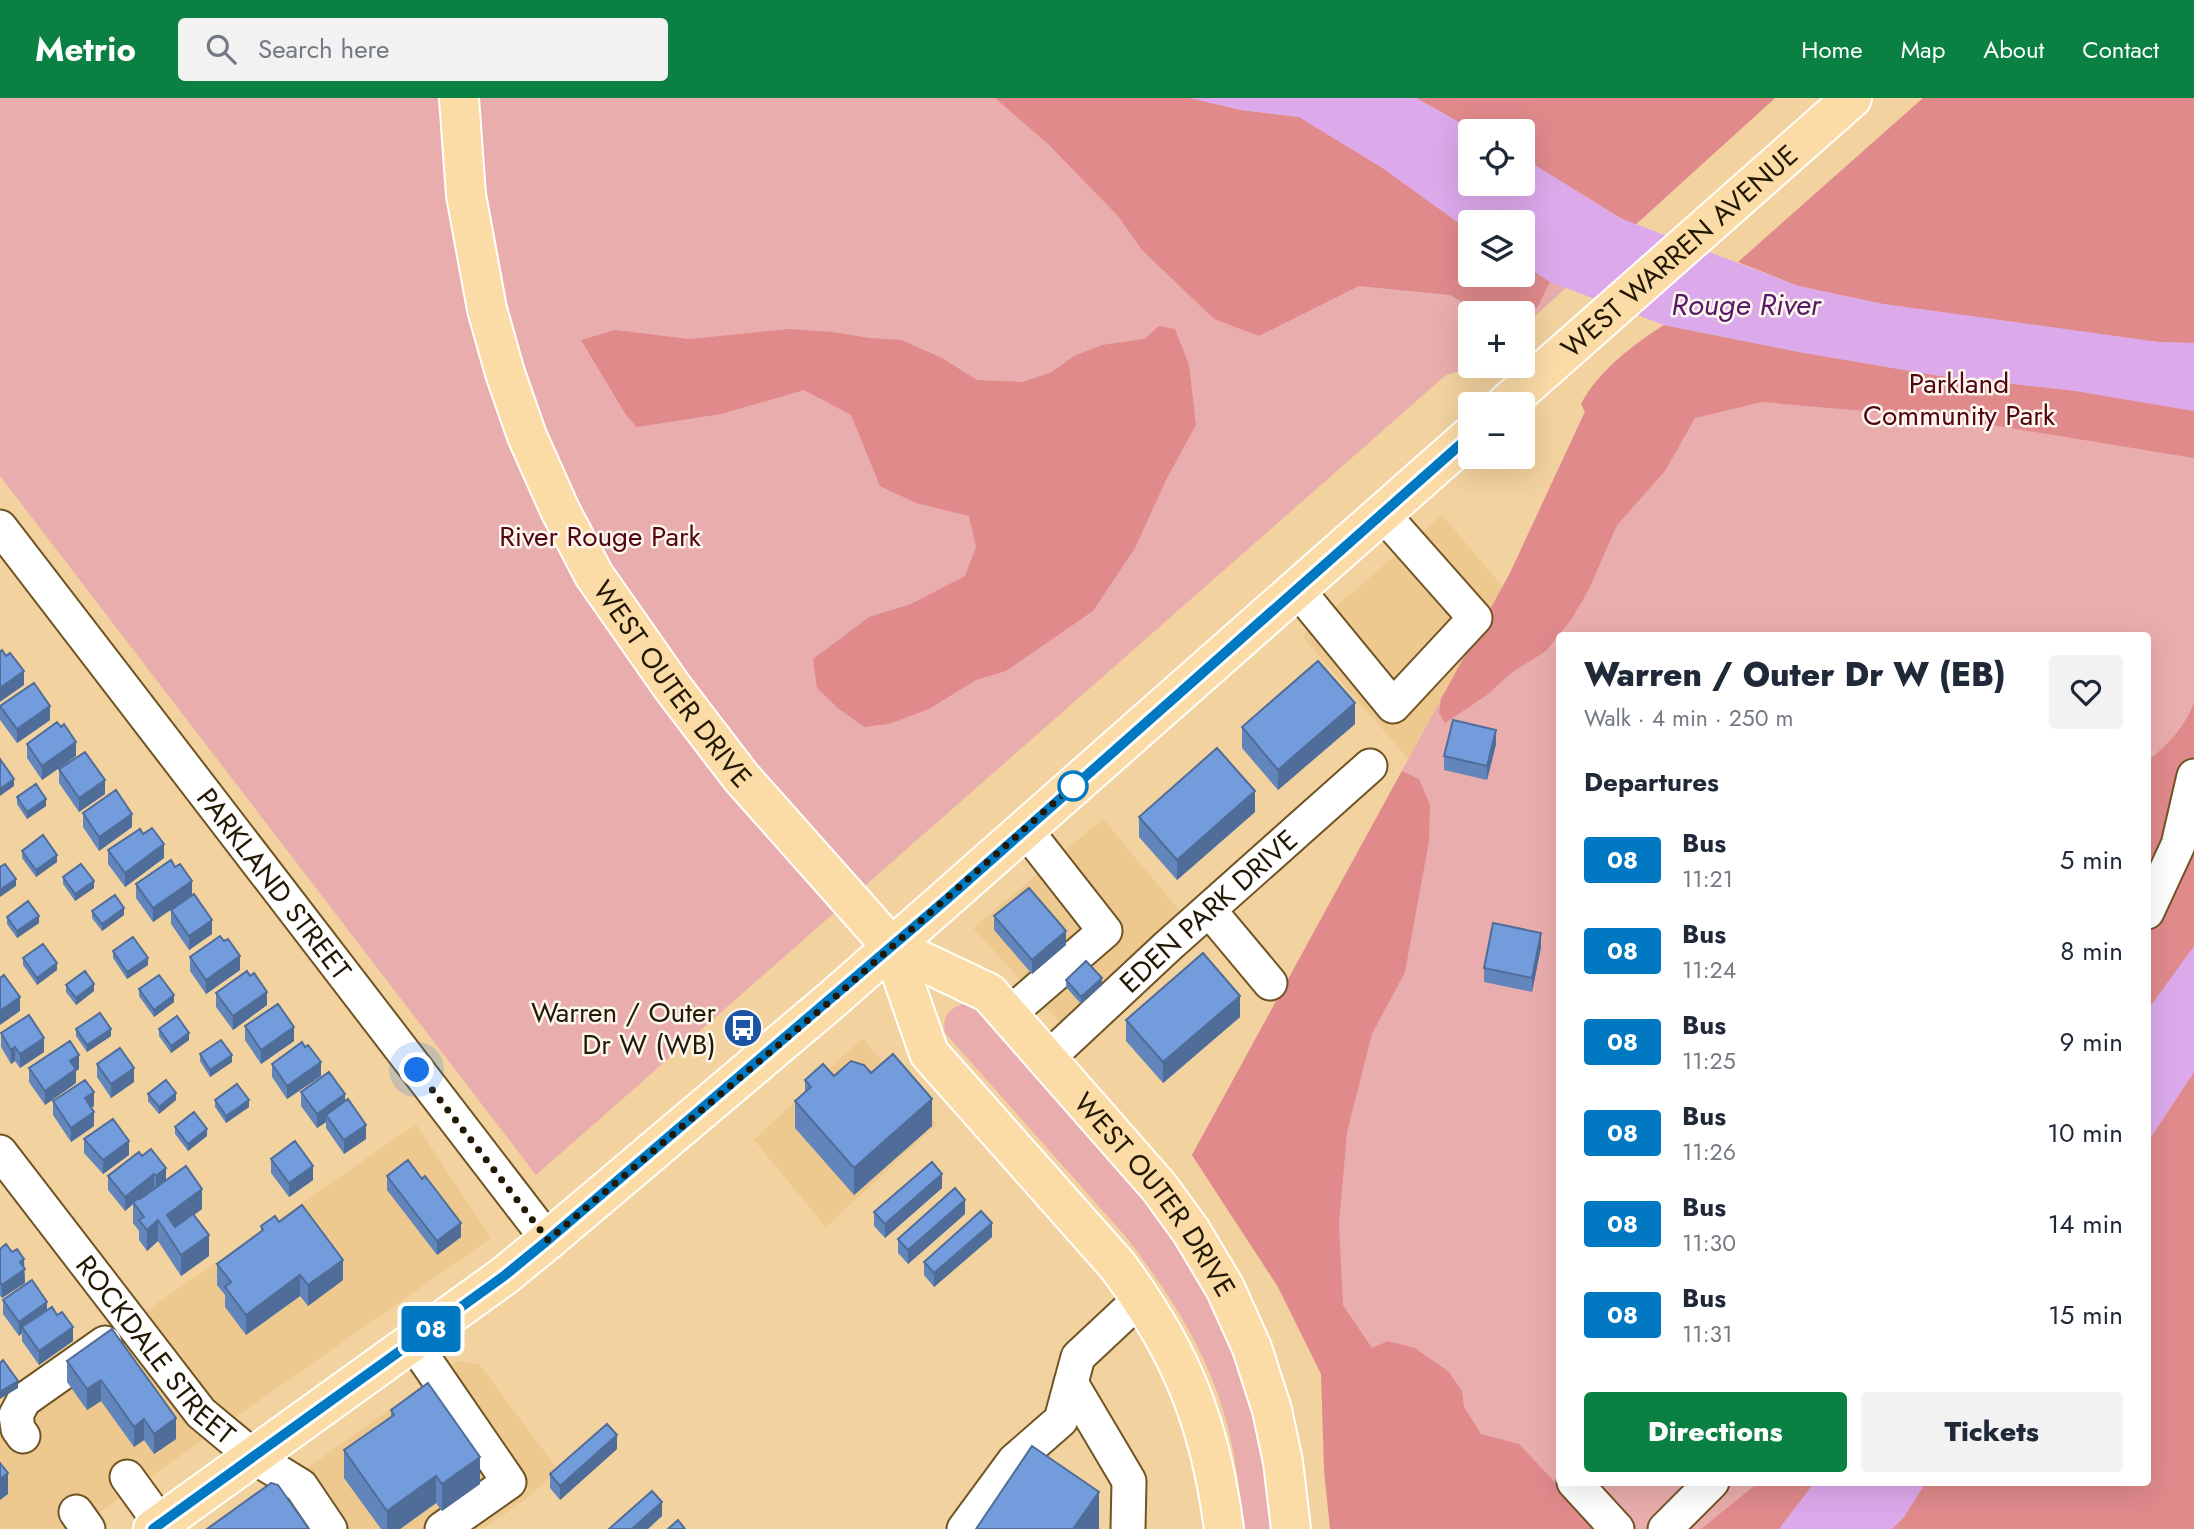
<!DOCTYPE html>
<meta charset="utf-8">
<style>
:root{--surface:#fff;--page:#f2f2f3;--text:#1f2937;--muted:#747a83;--accent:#0b8043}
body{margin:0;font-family:Jost,sans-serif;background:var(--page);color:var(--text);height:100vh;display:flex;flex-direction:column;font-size:26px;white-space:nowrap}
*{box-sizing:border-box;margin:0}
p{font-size:23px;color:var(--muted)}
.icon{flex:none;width:38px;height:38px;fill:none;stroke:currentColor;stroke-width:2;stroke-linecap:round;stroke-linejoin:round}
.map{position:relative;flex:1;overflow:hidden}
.drawer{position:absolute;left:1556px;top:534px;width:595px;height:854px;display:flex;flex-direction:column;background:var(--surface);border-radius:7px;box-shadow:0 7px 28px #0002}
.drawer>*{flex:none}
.badge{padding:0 14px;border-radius:5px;font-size:24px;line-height:46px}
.tools{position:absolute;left:1458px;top:21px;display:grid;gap:14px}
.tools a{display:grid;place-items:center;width:77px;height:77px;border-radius:7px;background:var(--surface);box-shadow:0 7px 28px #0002;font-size:35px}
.you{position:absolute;width:35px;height:35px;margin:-18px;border:5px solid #fff;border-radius:50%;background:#1a73e8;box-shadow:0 0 0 10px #1a73e833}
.map>.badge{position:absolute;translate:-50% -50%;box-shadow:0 0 0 4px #fff}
h2{padding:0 28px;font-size:26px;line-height:63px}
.round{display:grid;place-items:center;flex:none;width:74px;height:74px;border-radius:7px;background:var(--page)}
.head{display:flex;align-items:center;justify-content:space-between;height:119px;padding:0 28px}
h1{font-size:33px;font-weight:800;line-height:52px}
.cta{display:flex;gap:14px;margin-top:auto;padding:14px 28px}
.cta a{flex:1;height:80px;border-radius:7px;background:var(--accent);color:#fff;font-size:28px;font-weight:800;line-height:80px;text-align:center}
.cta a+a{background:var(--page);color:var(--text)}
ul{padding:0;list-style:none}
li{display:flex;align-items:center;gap:21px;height:91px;padding:0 28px}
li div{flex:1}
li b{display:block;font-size:26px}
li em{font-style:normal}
li .badge{min-width:77px;font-weight:700;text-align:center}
header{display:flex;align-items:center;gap:42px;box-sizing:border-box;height:98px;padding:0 35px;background:var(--accent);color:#fff}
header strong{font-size:33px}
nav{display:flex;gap:38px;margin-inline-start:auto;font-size:24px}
.search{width:490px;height:63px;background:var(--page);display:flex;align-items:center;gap:18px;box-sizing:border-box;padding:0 24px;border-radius:7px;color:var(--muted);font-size:26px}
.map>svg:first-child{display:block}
.built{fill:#edc98f}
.green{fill:#eaadad;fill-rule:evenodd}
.forest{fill:#e08a8c}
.water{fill:#dca9eb}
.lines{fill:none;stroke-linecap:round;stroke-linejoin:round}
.minor-casing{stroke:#705424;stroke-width:37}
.major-casing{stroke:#fff;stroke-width:42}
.minor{stroke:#fff;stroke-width:33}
.major{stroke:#fbdca7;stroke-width:38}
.wall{fill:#6286bc}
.shaded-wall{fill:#506d99}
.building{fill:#729cdb;stroke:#506d99;stroke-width:2}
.line-casing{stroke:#fff;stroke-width:16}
.line{stroke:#0079c2;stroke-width:10}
.walk{stroke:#231804;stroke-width:7;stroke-dasharray:0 12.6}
.stop-dot{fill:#fff;stroke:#0079c2;stroke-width:3.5}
.labels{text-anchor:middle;stroke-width:5;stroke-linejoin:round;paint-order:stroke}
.street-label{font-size:28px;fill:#231804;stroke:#fdf7ed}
.park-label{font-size:28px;fill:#530514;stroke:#fdf7ed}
.poi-label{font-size:28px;fill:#231804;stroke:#fdf7ed;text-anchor:end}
.water-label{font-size:30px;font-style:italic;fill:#571a67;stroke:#fdf7ed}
</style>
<header>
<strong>Metrio</strong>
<div class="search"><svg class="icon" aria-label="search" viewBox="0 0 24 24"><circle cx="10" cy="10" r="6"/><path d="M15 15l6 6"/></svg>Search here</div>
<nav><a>Home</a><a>Map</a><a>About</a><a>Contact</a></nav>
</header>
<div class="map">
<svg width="2194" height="1431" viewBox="0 0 2194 1431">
<rect width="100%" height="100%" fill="#f2d29f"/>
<path class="built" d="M1442,417L1503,489L1408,661L1302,538Z
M1103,721L1183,817L1061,926L973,830Z
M862,940L937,1026L826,1129L754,1042Z
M416,1026L491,1140L76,1431H0V1314Z
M458,1263L480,1267L558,1372L526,1401L483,1431H221Z"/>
<path class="green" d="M0,0H1775L1523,229L1522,215H1470V268H1479L1446,277L536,1077L0,378ZM1470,33H1522V86H1470ZM1470,124H1522V177H1470Z
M2194,0V1431H1357L1343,1351L1316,1259L1278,1189L1192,1057L1510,475L1585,313ZM1559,537H2147V1384H1559Z
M963,906L979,912C1036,977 1097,1040 1151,1107C1161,1120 1169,1134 1177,1147C1234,1233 1264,1329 1271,1431H1244C1240,1396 1236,1360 1227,1326C1210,1258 1169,1194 1126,1139L945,935C942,919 948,911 963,906Z"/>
<path class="forest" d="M995,0H1190L1241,12L1299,19L1381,69L1470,133V177H1522L1523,166L1550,184L1537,210L1523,220L1522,215H1482L1450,197L1359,188L1259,238L1214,221L1142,152L1118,118L1049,47Z
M1416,0H1775L1634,128L1523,60L1522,33H1475Z
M1923,0H2194V245L2158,244L1883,206L1798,188L1738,164Z
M1664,227L1799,254L1934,277L2076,293L2194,313V360L1955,321L1762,304L1695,320L1665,373L1617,427L1588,493L1571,522L1546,553L1511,575L1487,597L1445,625L1439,615L1441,601L1510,475L1585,314L1581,306C1598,273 1634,246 1664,227Z
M1159,228L1175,231L1189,267L1196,327L1167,380L1135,450L1093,513L1006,573L976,582L929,611L889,626L864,629L839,611L817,590L813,561L869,519L911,506L965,478L976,449L969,418L916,405L880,388L851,317L804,292L721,316L637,329L626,317L581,242L615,232L689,241L788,231L833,234L870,240L901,242L942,260L977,282L1023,284L1052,274L1074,258L1102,247L1144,241Z
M2194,605V849L2147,913V828L2155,771L2147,748V663C2167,649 2185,628 2194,605Z
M1402,673L1419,681L1430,707L1429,743L1405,874L1372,936L1347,1034L1339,1127L1343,1207L1372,1250L1388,1243L1415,1250L1449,1274L1462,1293L1464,1309L1481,1336L1519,1346L1592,1424L1594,1431H1330L1324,1372L1321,1276L1278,1189L1192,1057Z
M2194,974V1431H1892L1904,1419L1926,1384H2147V1045Z
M1759,1384H1815L1779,1431H1701Z"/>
<path class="water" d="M1190,0H1416L1475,33H1470V86H1522L1523,60L1620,120L1798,188L1883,206L2158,244L2194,245V313L2076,293L1934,277L1799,254L1664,227L1550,184L1523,166L1522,124H1470V133L1381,69L1299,19L1241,12Z
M2194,848V974L2147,1045V913Z
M1815,1384H1926L1904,1419L1892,1431H1779Z"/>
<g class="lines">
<g class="minor-casing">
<g id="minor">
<path id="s1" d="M0,429L548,1142"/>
<path d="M1297,491L1393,608L1475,520L1382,415"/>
<path d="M1209,812L1270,885"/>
<path d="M2147,814L2178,747L2194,678"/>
<path d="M1009,916L1105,833L1025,731"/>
<path id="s2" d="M1047,961L1168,848L1370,668"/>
<path id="s3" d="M0,1054L201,1315L254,1359L301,1388L330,1431"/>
<path d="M413,1244L509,1384L442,1431"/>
<path d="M1071,1285L1129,1383L1128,1431"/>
<path d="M23,1338L18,1331L16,1317L24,1302L105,1245"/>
<path d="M127,1379L161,1426"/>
<path d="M1574,1384L1617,1431"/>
<path d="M76,1414L88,1431"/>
<path d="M964,1431L1014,1363L1061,1322L1078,1259L1141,1200"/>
<path d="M1665,1431L1712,1384"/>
</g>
</g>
<g class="major-casing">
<g id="major">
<path id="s4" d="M459,0L466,97L487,211L505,275L527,338L560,412L594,477L673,590L741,679L892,849L929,955L1117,1167C1181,1253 1210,1324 1224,1431"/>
<path id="s5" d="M1506,306L1852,0"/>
<path id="s6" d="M892,849L989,895L1159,1089L1191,1133L1225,1190L1252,1250L1272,1312L1283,1364L1291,1431"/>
<path d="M153,1431L504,1178L548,1142L834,900L1470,338"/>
</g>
</g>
<use href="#minor" class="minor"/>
<use href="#major" class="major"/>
</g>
<path class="wall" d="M0,608L50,622L17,645L0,622Z
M1355,626L1278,692L1242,650V629Z
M61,629L76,658L42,682L27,660V646Z
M1496,646L1487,682L1444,672V658Z
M59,671L105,696L79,714L59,685Z
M17,699L46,708L27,721L17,706Z
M1255,714L1177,782L1139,739V719Z
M83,715L132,729L99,753L83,729Z
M143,736L164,760L125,789L108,766V752Z
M22,753L57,764L36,779L22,760Z
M63,779L94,790L75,803L63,786Z
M136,786L192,797L153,824L136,800Z
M171,812L212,836L189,852L171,826Z
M92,813L124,817L102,833L92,820Z
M994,818L1066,847L1032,876L994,832Z
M7,819L39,825L17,840L7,826Z
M1541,849L1532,894L1484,884V870Z
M113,853L148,867L127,881L113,860Z
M190,859L240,872L206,896L190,873Z
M23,860L57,872L37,887L23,867Z
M1066,882L1102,887L1081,906L1066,889Z
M66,887L94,893L76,907L66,894Z
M139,891L174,904L154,919L139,898Z
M216,895L267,907L233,932L216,909Z
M1240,919L1163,985L1126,943V922Z
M245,928L294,943L261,966L245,942Z
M76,931L111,938L87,954L76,938Z
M159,931L189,942L171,955L159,938Z
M1,935L44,954L20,970L15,963L11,966L1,949Z
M305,949L321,978L287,1001L272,979V966Z
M200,956L232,964L210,979L200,963Z
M97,966L134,984L111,1000L97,979Z
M29,970L79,971L76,973V985L45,1007L29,984Z
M871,975L932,1028L854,1097L795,1030V1003L805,994V982Z
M301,994L345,1003L366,1041L344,1056L326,1030V1024L317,1030L301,1008Z
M148,996L176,1002L159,1016L148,1003Z
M215,1002L249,1009L226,1025L215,1009Z
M53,1003L94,1008L91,1010L94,1028L71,1044L53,1017Z
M175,1029L207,1038L188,1053L175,1036Z
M84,1041L129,1057L103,1076L84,1055Z
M139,1054L166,1082L202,1111L194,1117L209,1158L181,1178L158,1143L147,1153L139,1142V1133L133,1125V1106L125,1113L108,1092V1078Z
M271,1061L313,1082L289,1099L271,1075Z
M387,1078L461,1139L437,1157L387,1092Z
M942,1090L885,1140L874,1128V1114Z
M965,1116L908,1166L898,1155V1141Z
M279,1124L343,1182L308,1208L300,1198L246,1237L225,1209V1197L217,1187V1166L261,1133V1128Z
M992,1139L934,1189L924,1177V1164Z
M0,1151L12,1154L24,1169L25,1185L2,1200L0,1198Z
M3,1202L47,1212L73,1243L39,1267L22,1243V1235L19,1238L3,1216Z
M112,1231L176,1341L154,1356L144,1342L134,1349L101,1303L87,1312L67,1284V1263Z
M391,1312L480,1386L442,1413L436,1405L400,1431H381L344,1380V1352L391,1319Z
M617,1351L560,1402L550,1390V1376Z"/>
<path class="shaded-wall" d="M24,573V587L0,604V590Z
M1355,605V626L1278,692V672Z
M50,608V622L17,645V631Z
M1496,632V646L1487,682V668Z
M76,644V658L42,682V668Z
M14,681V688L0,698V691Z
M105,682V696L79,714V700Z
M1255,693V714L1177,782V762Z
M46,701V708L27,721V714Z
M132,716V729L99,753V739Z
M164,746V760L125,789V775Z
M57,757V764L36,779V772Z
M16,781V788L0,799V792Z
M94,783V790L75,803V796Z
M192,783V797L153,824V810Z
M124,810V817L102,833V826Z
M39,818V825L17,840V833Z
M212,822V836L189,852V838Z
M1066,833V847L1032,876V862Z
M1541,835V849L1532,894V880Z
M240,858V872L206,896V882Z
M148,860V867L127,881V874Z
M57,865V872L37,887V880Z
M1102,880V887L1081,906V899Z
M94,886V893L76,907V900Z
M267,894V907L233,932V918Z
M174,897V904L154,919V912Z
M1240,898V919L1163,985V964Z
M20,899V913L0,927V913Z
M294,929V943L261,966V952Z
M111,931V938L87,954V947Z
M189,935V942L171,955V948Z
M44,940V954L20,970V956Z
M15,949V963L11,966V952Z
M79,957V971L76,973V985L45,1007V993L70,963Z
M232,957V964L210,979V972Z
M321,964V978L287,1001V988Z
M134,970V984L111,1000V986Z
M94,994V1008L85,1014V1000Z
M176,995V1002L159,1016V1009Z
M345,996V1010L326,1017V1024L317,1030V1016Z
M932,1001V1028L854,1097V1070Z
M249,1002V1009L226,1025V1018Z
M94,1014V1028L71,1044V1030Z
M366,1027V1041L344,1056V1042Z
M207,1031V1038L188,1053V1046Z
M129,1043V1057L103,1076V1062Z
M313,1068V1082L289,1099V1085Z
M166,1070V1084L156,1092V1078Z
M154,1076V1089L134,1105L133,1104V1106L125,1113V1099Z
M942,1076V1090L885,1140V1126Z
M202,1091V1111L167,1137V1117Z
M965,1102V1116L908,1166V1152Z
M158,1122V1143L147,1153V1132Z
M461,1125V1139L437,1157V1143Z
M992,1125V1139L934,1189V1175Z
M209,1137V1158L181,1178V1157Z
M24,1161L25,1185L2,1200V1187L20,1164Z
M343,1162V1182L308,1208V1187Z
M300,1177V1198L246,1237V1217Z
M47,1204V1217L22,1229V1235L19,1238V1224Z
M73,1229V1243L39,1267V1253Z
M101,1282V1303L87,1312V1291Z
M18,1283V1290L0,1301V1294Z
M176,1320V1341L154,1356V1336Z
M144,1321V1342L134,1349V1329Z
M617,1337V1351L560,1402V1388Z
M480,1359V1386L442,1413V1386Z
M8,1375V1396L0,1402V1381Z
M436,1378V1405L400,1431H387V1413Z
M1099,1394V1431H1073Z
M662,1404V1418L648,1431H632Z"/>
<path class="building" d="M2,552L6,558L10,555L24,573L0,590V554Z
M1318,563L1355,605L1278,672L1242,629Z
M34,585L50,608L17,631L0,608Z
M1453,622L1496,632L1487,668L1444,658Z
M57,624L61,629L64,626L76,644L42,668L27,646Z
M1217,650L1255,693L1177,762L1139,719Z
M85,654L105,682L79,700L59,671Z
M0,661L14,681L0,691Z
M36,686L46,701L27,714L17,699Z
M116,692L132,716L99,739L83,715Z
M152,730L164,746L125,775L108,752L140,731L143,736Z
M43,737L57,757L36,772L22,753Z
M171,762L175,769L180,766L192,783L153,810L136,786Z
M5,766L16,781L0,792V769Z
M81,766L94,783L75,796L63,779Z
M1029,790L1066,833L1032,862L994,818Z
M194,796L212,822L189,838L171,812Z
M115,797L124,810L102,826L92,813Z
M28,803L39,818L17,833L7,819Z
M1493,825L1541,835L1532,880L1484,870Z
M220,838L224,843L228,841L240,858L206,882L190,859Z
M133,839L148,860L127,874L113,853Z
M43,846L57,865L37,880L23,860Z
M1203,855L1240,898L1163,964L1126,922Z
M1086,863L1102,880L1081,899L1066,882Z
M85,873L94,886L76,900L66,887Z
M247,873L250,878L254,875L267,894L233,918L216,895Z
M4,877L20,899L0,913V880Z
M159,877L174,897L154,912L139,891Z
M278,906L294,929L261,952L245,928Z
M100,915L111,931L87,947L76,931Z
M29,917L44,940L20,956L15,949L11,952L1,935Z
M177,918L189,935L171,948L159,931Z
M221,942L232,957L210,972L200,956Z
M70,943L79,957L70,963L76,971L45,993L29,970Z
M302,944L305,949L308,947L321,964L287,988L272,966Z
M120,950L134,970L111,986L97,966Z
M893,956L932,1001L854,1070L795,1003L811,989L805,982L823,966L834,978L851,963L864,967L871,975Z
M329,974L345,996L317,1016L301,994Z
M85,982L94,994L85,1000L94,1014L71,1030L53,1003Z
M166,982L176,995L159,1009L148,996Z
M237,986L249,1002L226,1018L215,1002Z
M348,1001L366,1027L344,1042L326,1017Z
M194,1014L207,1031L188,1046L175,1029Z
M113,1021L129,1043L103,1062L84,1041Z
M295,1043L313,1068L289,1085L271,1061Z
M151,1051L166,1070L156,1078L154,1076L125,1099L108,1078L139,1054L142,1058Z
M408,1062L422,1081L425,1078L461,1125L437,1143L387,1078Z
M932,1064L942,1076L885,1126L874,1114Z
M186,1068L202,1091L167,1117L175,1129L193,1116L209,1137L181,1157L158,1122L147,1132L139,1122L144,1119L133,1104L139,1100L140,1101Z
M955,1090L965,1102L908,1152L898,1141Z
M302,1107L343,1162L308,1187L300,1177L246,1217L225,1189L231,1184L217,1166L263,1132L261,1128L275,1118L279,1124Z
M981,1113L992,1125L934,1175L924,1164Z
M6,1146L12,1154L17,1151L24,1161L20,1164L25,1171L2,1187L0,1184V1151Z
M32,1182L47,1204L19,1224L3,1202Z
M52,1209L57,1217L62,1214L73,1229L39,1253L22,1229Z
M112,1231L176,1320L154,1336L144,1321L134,1329L101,1282L87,1291L67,1263Z
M3,1262L18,1283L0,1294V1265Z
M428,1285L480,1359L442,1386L436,1378L387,1413L344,1352L394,1317L391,1312Z
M607,1326L617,1337L560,1388L550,1376Z
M1032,1348L1099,1394L1073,1431H976Z
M0,1365L8,1375L0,1381Z
M271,1385L278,1387L309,1431H207Z
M652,1393L662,1404L632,1431H609Z
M678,1422L685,1431H668Z"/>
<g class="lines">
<g class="line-casing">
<path id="line" d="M153,1431L504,1178L548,1142L947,801L1470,338"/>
</g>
<use href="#line" class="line"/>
<path class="walk" d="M417,972L548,1142L834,900L1073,688"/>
</g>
<defs>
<g id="bus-disc" transform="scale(2.0125)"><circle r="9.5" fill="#1b53a5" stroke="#fdf7ed"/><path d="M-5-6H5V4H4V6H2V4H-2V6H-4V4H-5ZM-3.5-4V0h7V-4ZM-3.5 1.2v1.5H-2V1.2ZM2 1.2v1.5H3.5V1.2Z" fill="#fff"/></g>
</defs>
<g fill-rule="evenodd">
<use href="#bus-disc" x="743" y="930"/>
</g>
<circle class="stop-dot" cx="1073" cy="688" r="14"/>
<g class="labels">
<g class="street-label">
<text dy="10" stroke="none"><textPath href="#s5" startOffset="231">WEST WARREN AVENUE</textPath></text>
<text dy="10" stroke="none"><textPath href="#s4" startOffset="635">WEST OUTER DRIVE</textPath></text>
<text dy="10" stroke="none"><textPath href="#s1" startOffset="450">PARKLAND STREET</textPath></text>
<text dy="10" stroke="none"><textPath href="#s2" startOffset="219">EDEN PARK DRIVE</textPath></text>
<text dy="10" stroke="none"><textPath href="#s6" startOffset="369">WEST OUTER DRIVE</textPath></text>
<text dy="10" stroke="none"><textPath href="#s3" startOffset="252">ROCKDALE STREET</textPath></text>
</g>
<g class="park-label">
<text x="1959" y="295">Parkland<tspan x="1959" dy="32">Community Park</tspan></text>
<text x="600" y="448">River Rouge Park</text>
</g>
<g class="poi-label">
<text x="716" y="924">Warren / Outer<tspan x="716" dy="32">Dr W (WB)</tspan></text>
</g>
<g class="water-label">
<text x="1746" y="217">Rouge River</text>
</g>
</g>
</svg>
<div class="tools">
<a><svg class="icon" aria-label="locate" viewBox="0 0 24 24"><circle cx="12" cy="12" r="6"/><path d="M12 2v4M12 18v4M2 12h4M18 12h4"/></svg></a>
<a><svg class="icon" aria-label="layers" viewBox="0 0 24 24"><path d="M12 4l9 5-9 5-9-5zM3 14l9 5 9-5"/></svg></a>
<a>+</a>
<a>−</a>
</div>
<div class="you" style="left:417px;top:972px"></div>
<b class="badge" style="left:431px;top:1231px;background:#0079c2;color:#fff">08</b>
<section class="drawer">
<div class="head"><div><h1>Warren / Outer Dr W (EB)</h1><p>Walk · 4 min · 250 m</p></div><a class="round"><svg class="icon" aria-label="heart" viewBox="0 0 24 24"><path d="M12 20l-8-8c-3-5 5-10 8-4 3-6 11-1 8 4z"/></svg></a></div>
<h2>Departures</h2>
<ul>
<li><span class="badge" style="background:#0079c2;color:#fff">08</span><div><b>Bus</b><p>11:21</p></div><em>5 min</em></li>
<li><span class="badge" style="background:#0079c2;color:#fff">08</span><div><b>Bus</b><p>11:24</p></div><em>8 min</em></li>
<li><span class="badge" style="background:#0079c2;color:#fff">08</span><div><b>Bus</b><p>11:25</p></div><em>9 min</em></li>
<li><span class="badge" style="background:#0079c2;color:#fff">08</span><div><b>Bus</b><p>11:26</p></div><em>10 min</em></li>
<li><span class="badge" style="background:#0079c2;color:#fff">08</span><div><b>Bus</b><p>11:30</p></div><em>14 min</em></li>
<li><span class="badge" style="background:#0079c2;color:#fff">08</span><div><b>Bus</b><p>11:31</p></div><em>15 min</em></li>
</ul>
<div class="cta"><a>Directions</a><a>Tickets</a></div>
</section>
</div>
